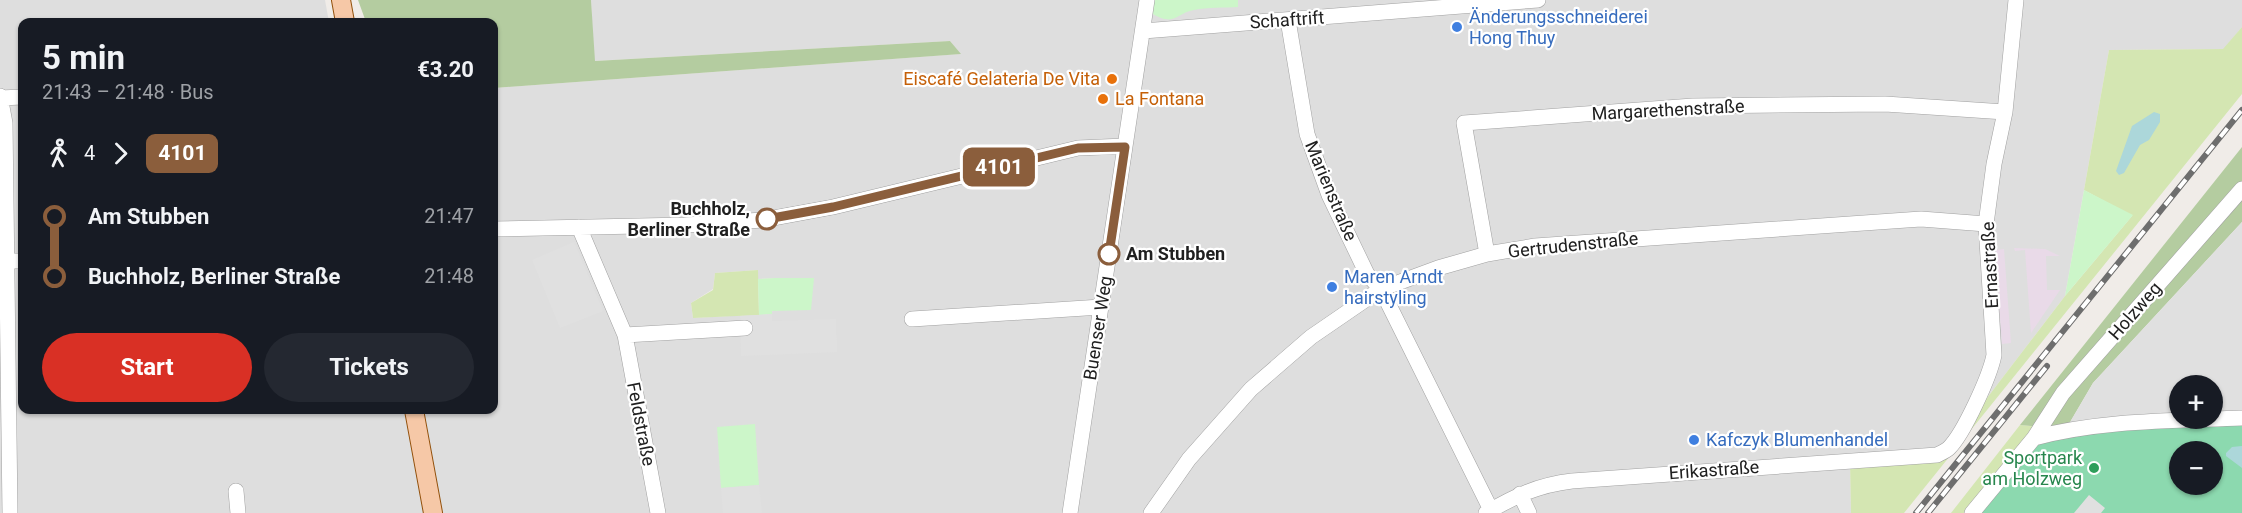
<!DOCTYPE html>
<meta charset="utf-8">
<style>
:root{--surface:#171b24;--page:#242831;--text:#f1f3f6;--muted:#9ea1a6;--accent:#d93025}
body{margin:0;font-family:Roboto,sans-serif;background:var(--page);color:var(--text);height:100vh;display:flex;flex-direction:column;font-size:22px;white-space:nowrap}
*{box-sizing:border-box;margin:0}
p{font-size:20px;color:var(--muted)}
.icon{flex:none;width:33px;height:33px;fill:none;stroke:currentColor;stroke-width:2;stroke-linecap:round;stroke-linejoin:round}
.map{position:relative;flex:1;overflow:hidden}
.side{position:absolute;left:18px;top:18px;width:480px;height:396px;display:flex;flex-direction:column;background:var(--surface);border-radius:12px;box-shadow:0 2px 4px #0004}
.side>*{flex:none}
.badge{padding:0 12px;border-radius:9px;font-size:21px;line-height:39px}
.tools{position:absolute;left:2169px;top:375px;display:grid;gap:12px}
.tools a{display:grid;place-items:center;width:54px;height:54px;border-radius:50%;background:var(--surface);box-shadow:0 2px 4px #0004;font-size:30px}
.map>.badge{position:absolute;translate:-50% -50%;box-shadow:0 0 0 3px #fff}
.legs{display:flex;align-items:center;gap:9px;height:66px;padding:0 24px;font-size:20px}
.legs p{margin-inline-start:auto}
.headline{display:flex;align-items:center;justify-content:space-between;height:102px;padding:0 24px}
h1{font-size:33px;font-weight:700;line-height:45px}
.cta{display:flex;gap:12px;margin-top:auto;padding:12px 24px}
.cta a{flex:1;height:69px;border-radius:36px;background:var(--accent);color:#fff;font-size:24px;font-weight:700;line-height:69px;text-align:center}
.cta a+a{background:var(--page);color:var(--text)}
ul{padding:0 24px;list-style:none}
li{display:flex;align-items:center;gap:21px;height:60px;font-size:22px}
li i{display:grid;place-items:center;width:9px;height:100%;margin:0 8px;background:currentColor}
li i::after{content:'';width:15px;height:15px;margin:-8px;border:4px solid;border-radius:50%;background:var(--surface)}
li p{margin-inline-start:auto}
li:first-child i{background:linear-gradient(#0000 50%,currentColor 0)}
li:last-child i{background:linear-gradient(currentColor 50%,#0000 0)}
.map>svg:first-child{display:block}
.residential{fill:#dedede;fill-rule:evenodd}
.industrial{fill:#e9dae8}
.grass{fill:#d4e6b2}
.forest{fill:#b4cca0}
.park{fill:#ccf6c9}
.pitch{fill:#8cd9af;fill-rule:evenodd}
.parking{fill:#e0e0e0;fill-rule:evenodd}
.water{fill:#acd7da}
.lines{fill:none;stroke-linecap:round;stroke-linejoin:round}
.minor-casing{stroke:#a1a1a1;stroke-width:16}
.major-casing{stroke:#92500b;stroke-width:20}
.minor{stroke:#fff;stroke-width:15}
.major{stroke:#f6c8a7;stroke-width:18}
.rail-casing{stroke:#6e6e6e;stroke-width:6}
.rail{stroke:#fff;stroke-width:4;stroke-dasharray:11;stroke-linecap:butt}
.line-1-casing{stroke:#fff;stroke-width:14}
.line-1{stroke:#8b5e3c;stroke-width:9}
.shop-dot{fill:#3f7fe0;stroke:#fff;stroke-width:2}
.food-dot{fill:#e8710a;stroke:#fff;stroke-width:2}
.stop-1-dot{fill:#fff;stroke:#8b5e3c;stroke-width:3}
.leisure-dot{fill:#2e9e5b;stroke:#fff;stroke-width:2}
.labels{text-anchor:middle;stroke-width:4.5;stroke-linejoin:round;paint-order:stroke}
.shop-label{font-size:18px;fill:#366cbe;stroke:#fff;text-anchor:start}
.street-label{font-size:18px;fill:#202020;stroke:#fff}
.food-label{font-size:18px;fill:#c56008;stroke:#fff;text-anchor:end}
.stop-label{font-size:18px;font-weight:bold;fill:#202020;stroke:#fff;text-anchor:end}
.leisure-label{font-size:18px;fill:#27864d;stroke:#fff;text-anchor:end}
</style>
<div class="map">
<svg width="2242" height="513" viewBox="0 0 2242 513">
<rect width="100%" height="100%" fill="#f0ece8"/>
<path class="residential" d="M0,0H325L329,22H22V410H494V88L960,54L950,41L594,61L591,0H2242V27L2224,49L2109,50L2065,296L1948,449L1850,461L1851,513H0ZM758,270V279L787,278L771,314L693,318L691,303L713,289L715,273Z"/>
<path class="industrial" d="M2014,248L2045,249L2060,256H2046L2047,290H2060L2031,333L2025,250L2015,251Z
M2004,249L2011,343L2002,344L1995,250Z"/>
<path class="grass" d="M2242,27V94L1904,513H1851L1850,461L1948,449L2065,296L2132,216L2084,190L2109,50L2223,49Z
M758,270L759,315L693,318L691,303L713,290L715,273Z
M2020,425L2066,429L1972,513H1951Z"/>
<path class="forest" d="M358,0H591L595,61L950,41L961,54L494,88V22H366Z
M2242,147V222L2093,383L2066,429L2020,425Z"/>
<path class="park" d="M1154,0H1238V7C1224,8 1208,7 1194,10C1176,13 1175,27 1153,14Z
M2084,190L2133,215L2065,296Z
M775,278H814L811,310L772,311V314L759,315L758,279Z
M755,424L759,485L721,488L717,427Z"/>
<path class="pitch" d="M2242,418V513H1972L2034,438ZM2180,452H2212V484H2180Z"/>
<path class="parking" d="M2242,222V418L2066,429L2093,383ZM2180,386H2212V418H2180Z
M574,242L603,311L560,328L532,260Z
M772,314V321L836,319L837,352L741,356L740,316Z
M759,485L762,513H723L721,488Z
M2089,495L2105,508L2101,513H2074Z"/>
<path class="water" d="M2154,112L2160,114V122L2149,140L2140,145L2124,173L2119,175L2116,171L2132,126Z
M2242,446V468L2226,456V453L2232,447Z"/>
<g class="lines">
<g class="minor-casing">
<path id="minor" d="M1288,20L1307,134L1329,195L1367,274L1381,289L1491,510
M1143,31L1538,0
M0,96L5,123L10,513
M0,98L22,97
M579,227L625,335L658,513
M494,229L686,225L763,220L833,207L1078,148L1125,146
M1487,254L1464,123L1693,106L1885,104L2005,112
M7,261H22
M912,319L1101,307
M625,335L745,328
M2034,438C2101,420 2173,421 2242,418
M236,491L238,513
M1520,494L1529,513
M1070,513L1147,0
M1151,513L1189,459L1251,389L1311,337L1381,289L1438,268L1487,254L1535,246L1921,219L1986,224
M1486,513C1515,496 1538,485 1572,481L1937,455C1941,453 1946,451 1949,448C1964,433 1990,376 1994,355L1986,224L1994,164L2005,112L2016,0
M1972,513L2034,438L2063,393L2242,189"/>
</g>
<g class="major-casing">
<path id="major" d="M341,0L345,22
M414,410L433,513"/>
</g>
<use href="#minor" class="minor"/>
<use href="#major" class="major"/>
<g class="rail-casing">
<path id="rail" d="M1916,513L2242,110
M1928,513L2047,366"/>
</g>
<use href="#rail" class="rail"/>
</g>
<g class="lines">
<g class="line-1-casing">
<path id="line-1" d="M767,219L833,207L1078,148L1125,147L1109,254"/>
</g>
<use href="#line-1" class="line-1"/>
</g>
<g class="shop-dot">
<circle cx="1457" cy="27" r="6"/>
<circle cx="1332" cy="287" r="6"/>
<circle cx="1694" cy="440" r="6"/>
</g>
<g class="food-dot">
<circle cx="1112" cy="79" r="6"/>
<circle cx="1103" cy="99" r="6"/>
</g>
<g class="stop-1-dot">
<circle cx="767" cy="219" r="10"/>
<circle cx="1109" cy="254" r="10"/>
</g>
<circle class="leisure-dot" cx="2094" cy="468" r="6"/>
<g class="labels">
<g class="shop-label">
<text x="1469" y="23">Änderungsschneiderei<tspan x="1469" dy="21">Hong Thuy</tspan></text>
<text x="1344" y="283">Maren Arndt<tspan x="1344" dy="21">hairstyling</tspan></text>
<text x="1706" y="446">Kafczyk Blumenhandel</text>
</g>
<g class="street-label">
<text transform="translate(1287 20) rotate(-4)" y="6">Schaftrift</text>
<text transform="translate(1668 110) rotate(-3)" y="6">Margarethenstraße</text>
<text transform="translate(1331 191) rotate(67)" y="6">Marienstraße</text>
<text transform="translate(1573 245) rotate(-6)" y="6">Gertrudenstraße</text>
<text transform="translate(1990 265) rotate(-93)" y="6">Ernastraße</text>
<text transform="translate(2135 311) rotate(-49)" y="6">Holzweg</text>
<text transform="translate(1098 328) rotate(-81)" y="6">Buenser Weg</text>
<text transform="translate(641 424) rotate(79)" y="6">Feldstraße</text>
<text transform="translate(1714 470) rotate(-4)" y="6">Erikastraße</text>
</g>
<g class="food-label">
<text x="1100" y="85">Eiscafé Gelateria De Vita</text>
<text x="1115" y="105" text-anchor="start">La Fontana</text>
</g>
<g class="stop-label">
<text x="750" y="215">Buchholz,<tspan x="750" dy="21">Berliner Straße</tspan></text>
<text x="1126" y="260" text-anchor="start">Am Stubben</text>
</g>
<g class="leisure-label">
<text x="2082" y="464">Sportpark<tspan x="2082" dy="21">am Holzweg</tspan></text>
</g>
</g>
</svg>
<div class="tools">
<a>+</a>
<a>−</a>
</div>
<b class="badge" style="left:999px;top:167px;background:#8b5e3c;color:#fff">4101</b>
<section class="side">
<div class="headline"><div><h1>5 min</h1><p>21:43 – 21:48 · Bus</p></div><b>€3.20</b></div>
<div class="legs"><svg class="icon" aria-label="walk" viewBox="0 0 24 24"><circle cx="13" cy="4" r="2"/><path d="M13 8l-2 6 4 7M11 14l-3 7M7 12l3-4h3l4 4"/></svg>4<svg class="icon" aria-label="forward" viewBox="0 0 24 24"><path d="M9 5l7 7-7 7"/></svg><b class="badge" style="background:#8b5e3c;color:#fff">4101</b></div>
<ul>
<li><i style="color:#8b5e3c"></i><b>Am Stubben</b><p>21:47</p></li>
<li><i style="color:#8b5e3c"></i><b>Buchholz, Berliner Straße</b><p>21:48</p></li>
</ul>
<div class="cta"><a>Start</a><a>Tickets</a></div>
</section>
</div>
